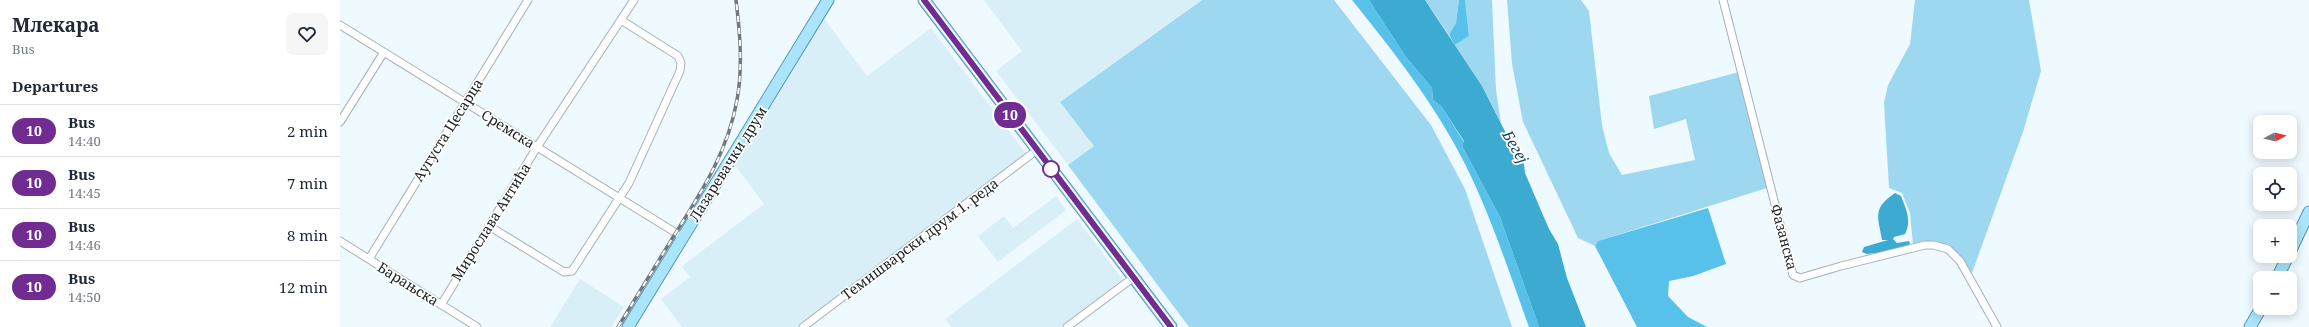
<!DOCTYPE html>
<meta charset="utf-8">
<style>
:root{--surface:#fff;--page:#f6f6f7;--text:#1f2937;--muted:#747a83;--line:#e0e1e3}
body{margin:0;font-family:"Noto Serif",serif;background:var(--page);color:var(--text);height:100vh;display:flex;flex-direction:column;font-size:15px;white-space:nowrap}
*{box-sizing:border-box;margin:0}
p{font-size:13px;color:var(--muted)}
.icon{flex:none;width:22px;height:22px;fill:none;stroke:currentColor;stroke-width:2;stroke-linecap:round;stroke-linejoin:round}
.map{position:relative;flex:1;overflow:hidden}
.side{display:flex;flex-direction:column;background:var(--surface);width:340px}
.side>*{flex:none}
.badge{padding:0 8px;border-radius:13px;font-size:14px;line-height:26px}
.needle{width:26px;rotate:83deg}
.fabs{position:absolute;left:1913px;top:115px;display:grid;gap:8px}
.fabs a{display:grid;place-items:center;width:44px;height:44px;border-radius:8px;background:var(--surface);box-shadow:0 2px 10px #0003;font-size:20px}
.map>.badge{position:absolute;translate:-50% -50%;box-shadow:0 0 0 2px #fff}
h2{padding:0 12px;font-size:15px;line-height:36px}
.round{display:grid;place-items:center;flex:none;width:42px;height:42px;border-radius:8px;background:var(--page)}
.overview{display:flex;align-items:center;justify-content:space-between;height:68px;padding:0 12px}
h1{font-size:19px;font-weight:700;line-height:30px}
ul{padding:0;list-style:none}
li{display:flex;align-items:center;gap:12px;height:52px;padding:0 12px;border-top:1px solid var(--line)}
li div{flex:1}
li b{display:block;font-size:15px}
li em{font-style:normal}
li .badge{min-width:44px;font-weight:700;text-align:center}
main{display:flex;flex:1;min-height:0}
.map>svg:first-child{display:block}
.built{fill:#d8eff8}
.green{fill:#9ed8f0}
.forest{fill:#57c1e9}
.water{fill:#3daad1}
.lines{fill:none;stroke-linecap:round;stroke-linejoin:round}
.street-casing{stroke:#a4b1b7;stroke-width:9}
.primary-casing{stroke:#5697b0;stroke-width:13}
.street{stroke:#fff;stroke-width:7}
.primary{stroke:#abe5fc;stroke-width:11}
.rail-casing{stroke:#71797c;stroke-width:3.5}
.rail{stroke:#fff;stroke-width:2;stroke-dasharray:6;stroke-linecap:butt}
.line-casing{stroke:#fff;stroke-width:9}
.line{stroke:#702c91;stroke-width:6}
.stop-dot{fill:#fff;stroke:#702c91;stroke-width:2}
.labels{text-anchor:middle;stroke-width:3.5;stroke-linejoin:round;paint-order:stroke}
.street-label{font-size:14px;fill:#212628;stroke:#fff}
.water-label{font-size:15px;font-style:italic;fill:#1a4859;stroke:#fff}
</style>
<main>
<section class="side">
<div class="overview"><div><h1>Млекара</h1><p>Bus</p></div><a class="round"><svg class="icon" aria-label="heart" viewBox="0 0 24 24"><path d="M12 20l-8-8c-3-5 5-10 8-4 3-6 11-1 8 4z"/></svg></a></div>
<h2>Departures</h2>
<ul>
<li><span class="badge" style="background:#702c91;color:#fff">10</span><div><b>Bus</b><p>14:40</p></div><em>2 min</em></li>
<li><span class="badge" style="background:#702c91;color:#fff">10</span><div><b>Bus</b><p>14:45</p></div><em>7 min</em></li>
<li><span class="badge" style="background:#702c91;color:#fff">10</span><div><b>Bus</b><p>14:46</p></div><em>8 min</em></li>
<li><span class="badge" style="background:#702c91;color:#fff">10</span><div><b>Bus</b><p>14:50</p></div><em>12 min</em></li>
</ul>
</section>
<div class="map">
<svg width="1969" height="327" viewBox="0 0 1969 327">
<rect width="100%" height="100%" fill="#eefaff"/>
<path class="built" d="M644,0H862L721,101L754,146L728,165L656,71L682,51Z
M483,17L527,76L591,28L687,155L459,327H342L321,299L350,277L342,266L424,204L392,161Z
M716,196L726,210L658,262L638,236L664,216L673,228Z
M737,219L783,280L721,327H612L605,319Z
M240,279L284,307L271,327H210Z"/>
<path class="green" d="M862,0H994L1091,125L1125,189L1172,327H849L728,165L754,146L720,102Z
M1085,0H1119L1116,23L1109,35Z
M1125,0H1152L1156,90L1161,123L1142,86L1115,45L1129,36Z
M1167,0H1241L1249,11L1262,125L1269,153L1282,175L1355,160L1346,119L1314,129L1309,96L1399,72L1427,188L1258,241L1255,246L1238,238L1183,122L1172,64Z
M1575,0H1689L1701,71L1683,132L1632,273C1610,242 1611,244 1573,245L1570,213L1562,193L1549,188L1544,103L1548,85L1570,44Z"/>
<path class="forest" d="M1012,0H1029L1066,57L1092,88L1093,100L1101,106L1124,142L1122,146L1160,217L1199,327H1189C1169,272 1151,216 1125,164C1095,104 1053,51 1012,0Z
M1119,0H1125L1129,36L1115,45L1109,35L1116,23Z
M1368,208L1386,264L1353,276L1329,281L1328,296L1348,317L1367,327H1297L1255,246L1258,241Z"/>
<path class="water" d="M1029,0H1085L1142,86L1179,159L1184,164L1185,173L1209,229L1218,244L1227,278L1246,327H1199L1160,217L1122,146L1124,141L1101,106L1093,100L1092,88L1066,57Z
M1555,193L1561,196C1566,209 1572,221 1565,234L1554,237L1553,239L1557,243L1569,241L1570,244L1562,250L1527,254L1522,252L1524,247L1548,240H1542C1538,216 1532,209 1555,193Z"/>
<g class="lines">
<g class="street-casing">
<path id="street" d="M1383,0L1453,275L1460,278L1501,266L1585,245H1593L1608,249L1620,261L1657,327
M0,25L336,233
M0,122L44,52
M149,226L224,272L232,271L289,183L340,71L341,63L338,56L281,20
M0,241L137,327
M29,259L188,0
M101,305L197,147L294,0
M463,327L697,150
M727,327L794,277"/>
</g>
<g class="primary-casing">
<path id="primary" d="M584,0L831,327
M1950,252L1969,212
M1937,278L1948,256
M288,327L488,0
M1910,327L1921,308"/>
</g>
<use href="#street" class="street"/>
<use href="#primary" class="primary"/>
<g class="rail-casing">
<path id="rail" d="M278,327C297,296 316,265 335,234C362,191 388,151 397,100C403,67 400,33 396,0"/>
</g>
<use href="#rail" class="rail"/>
</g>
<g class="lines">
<g class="line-casing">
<path id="line" d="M584,0L831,327"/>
</g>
<use href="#line" class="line"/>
</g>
<circle class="stop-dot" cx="711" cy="169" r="8"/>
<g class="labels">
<g class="street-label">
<text transform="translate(168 129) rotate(32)" y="5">Сремска</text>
<text transform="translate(108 130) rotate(-58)" y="5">Аугуста Цесарца</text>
<text transform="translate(388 164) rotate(-58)" y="5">Лазаревачки друм</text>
<text transform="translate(151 222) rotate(-58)" y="5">Мирослава Антића</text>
<text transform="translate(1444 237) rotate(75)" y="5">Фазанска</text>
<text transform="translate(580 239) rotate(-37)" y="5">Темишварски друм 1. реда</text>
<text transform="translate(68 284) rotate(32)" y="5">Барањска</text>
</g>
<g class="water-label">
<text transform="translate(1175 147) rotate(60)" y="5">Бегеј</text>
</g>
</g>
</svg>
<div class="fabs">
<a><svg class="needle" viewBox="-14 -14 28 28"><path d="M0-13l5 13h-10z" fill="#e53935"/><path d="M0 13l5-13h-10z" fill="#747a83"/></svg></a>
<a><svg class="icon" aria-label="locate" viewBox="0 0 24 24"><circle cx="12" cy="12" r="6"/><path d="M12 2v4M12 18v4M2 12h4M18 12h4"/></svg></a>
<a>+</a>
<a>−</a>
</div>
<b class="badge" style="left:670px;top:115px;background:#702c91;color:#fff">10</b>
</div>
</main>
